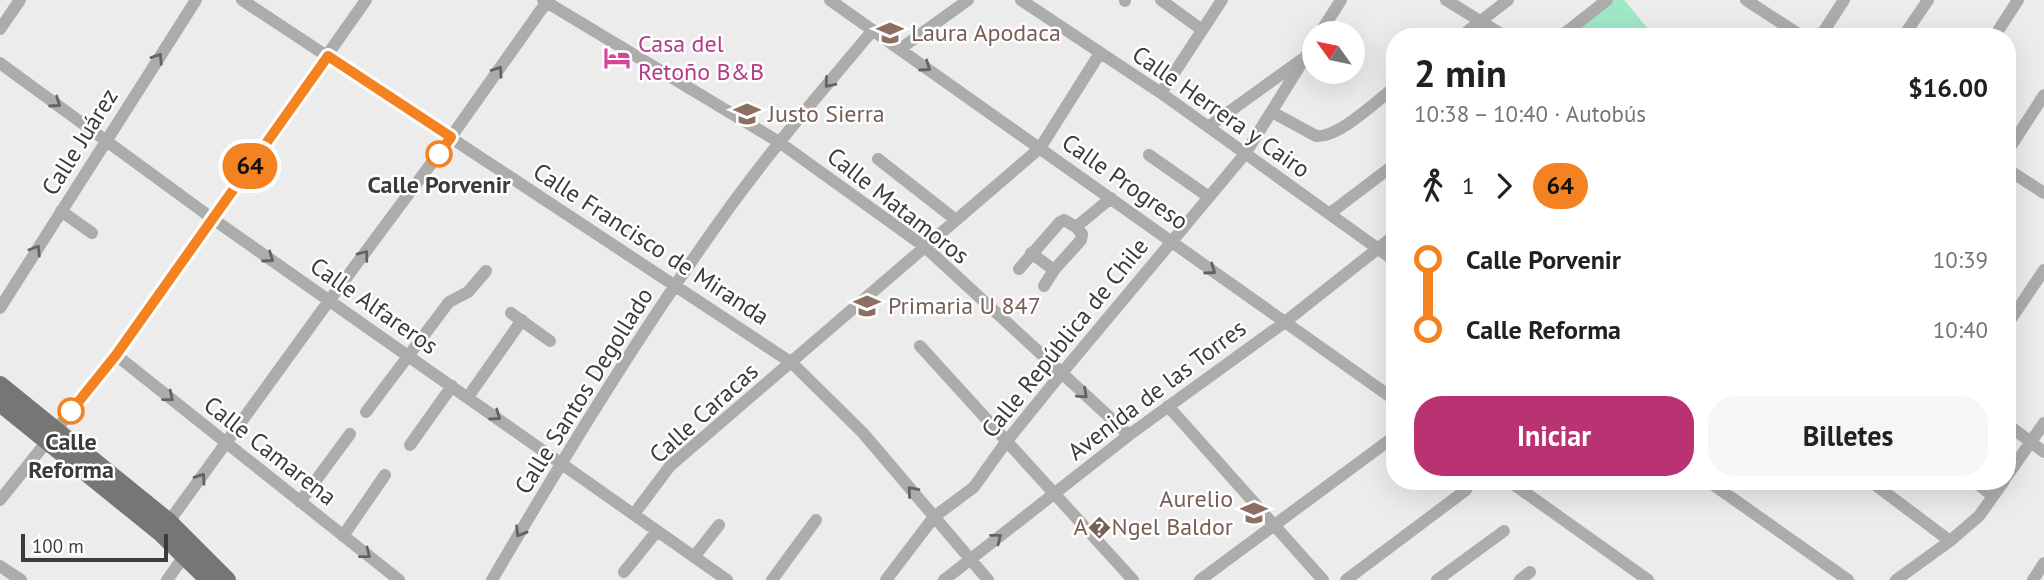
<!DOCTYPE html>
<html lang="es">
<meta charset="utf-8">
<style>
:root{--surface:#fff;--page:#f6f6f6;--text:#202124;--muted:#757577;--accent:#b93272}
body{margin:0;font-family:"PT Sans",sans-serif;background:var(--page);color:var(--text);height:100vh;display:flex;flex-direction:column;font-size:26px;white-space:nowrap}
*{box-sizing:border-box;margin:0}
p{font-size:23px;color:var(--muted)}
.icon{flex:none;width:38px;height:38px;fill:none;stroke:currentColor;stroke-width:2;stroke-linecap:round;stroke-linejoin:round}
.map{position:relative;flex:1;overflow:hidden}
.panel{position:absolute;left:1386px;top:28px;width:630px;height:462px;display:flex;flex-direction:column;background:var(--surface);border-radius:28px;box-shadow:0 7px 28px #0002}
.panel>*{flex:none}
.badge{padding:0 14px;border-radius:23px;font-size:24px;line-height:46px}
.needle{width:46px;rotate:303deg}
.tools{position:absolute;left:1302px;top:21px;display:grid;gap:14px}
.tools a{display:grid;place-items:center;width:63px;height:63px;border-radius:50%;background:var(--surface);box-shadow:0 7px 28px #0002;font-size:35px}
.scale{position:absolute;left:21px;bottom:18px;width:147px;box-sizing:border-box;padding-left:7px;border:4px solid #3b3b3c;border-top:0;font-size:19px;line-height:24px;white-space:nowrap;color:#3b3b3c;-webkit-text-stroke:5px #fff;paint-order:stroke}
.map>.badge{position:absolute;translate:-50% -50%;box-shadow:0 0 0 4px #fff}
.legs{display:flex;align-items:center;gap:10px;height:77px;padding:0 28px;font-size:23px}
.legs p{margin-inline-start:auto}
.headline{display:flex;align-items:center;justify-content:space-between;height:119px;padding:0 28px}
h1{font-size:38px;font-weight:700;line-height:52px}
.button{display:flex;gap:14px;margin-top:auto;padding:14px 28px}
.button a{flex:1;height:80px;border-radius:28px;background:var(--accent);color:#fff;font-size:28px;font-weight:700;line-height:80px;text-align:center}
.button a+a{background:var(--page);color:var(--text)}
ul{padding:0 28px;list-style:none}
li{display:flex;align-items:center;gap:24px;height:70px;font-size:26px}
li i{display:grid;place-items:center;width:10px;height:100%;margin:0 9px;background:currentColor}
li i::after{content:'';width:18px;height:18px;margin:-9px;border:5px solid;border-radius:50%;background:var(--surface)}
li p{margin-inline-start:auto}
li:first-child i{background:linear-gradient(#0000 50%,currentColor 0)}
li:last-child i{background:linear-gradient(currentColor 50%,#0000 0)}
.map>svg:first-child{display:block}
.green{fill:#9fe8c6}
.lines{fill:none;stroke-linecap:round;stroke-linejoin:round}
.street{stroke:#acacab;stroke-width:12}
.primary{stroke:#777675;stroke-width:18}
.oneway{stroke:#636363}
.line-1-casing{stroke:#fff;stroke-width:16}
.line-1{stroke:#f58220;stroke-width:10}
.stop-1-dot{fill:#fff;stroke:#f58220;stroke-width:3.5}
.labels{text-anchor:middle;stroke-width:5;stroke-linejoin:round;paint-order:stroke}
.education-label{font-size:24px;fill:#785e54;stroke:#fff;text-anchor:start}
.hotel-label{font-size:24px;fill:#b23c85;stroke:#fff;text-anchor:start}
.street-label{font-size:24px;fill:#3b3b3c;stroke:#fff}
.stop-label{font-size:24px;font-weight:bold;fill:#3b3b3c;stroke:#fff}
</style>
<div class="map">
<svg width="2044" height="580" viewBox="0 0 2044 580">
<rect width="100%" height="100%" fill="#ececed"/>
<path class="green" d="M1607,0H1624L1655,37H1560Z"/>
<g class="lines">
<path class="street" d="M242,0L792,363L863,433L988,580
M543,0L779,142L925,247L1129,435
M830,0L1395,400
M1021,0L1161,93L1395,261
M1161,0L1202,30
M1446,0L1506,37
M1746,0L1803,37
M1125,1V0
M0,29L20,0
M1320,33L1341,0
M1460,37L1508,0
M1560,37L1607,0
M1820,37L1844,0
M1903,37L1928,0
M1994,37L2018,0
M900,49L968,0
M0,63L213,219L727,580
M1161,93L1222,0
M1272,112L1316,136C1339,138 1376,101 1395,87
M1208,127L1301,60
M2007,152L2044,95
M1149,155L1209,197
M878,159L956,220
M2007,169L2044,193
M61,211L92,233
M1329,214L1395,164
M1076,227L1111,198
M1031,253L1054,270
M1019,269L1060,222L1064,220L1076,227L1082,234L1081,240L1054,270L1044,286
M0,308L196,0
M511,313L550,341
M2007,325L2044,270
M920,346L1133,580
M116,355L399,580
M468,397L522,320
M1168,406L1323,580
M366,412L449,302L468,292L486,271
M2007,424L2044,452
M410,445L452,386
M2007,476L2044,423
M1509,481L1648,580
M1708,481L1848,580
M1870,481L1950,541
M1974,481L1993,496
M1722,491L1732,481
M0,500L116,355L366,0
M300,502L350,434
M634,514L670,466L1040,148L1100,53
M165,527L323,309L451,137L548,0
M343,536L385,475
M694,557L719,525
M0,566L21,580
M624,572L657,531
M167,580L185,555
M492,580C567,452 645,324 732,204C776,144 825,87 873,30
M772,580L816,520
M886,580L934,517L974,487L1006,442L1061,374L1245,154L1314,43
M944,580L1129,435L1285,322L1395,235
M1200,580L1395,436
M1346,580L1466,490
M1437,580L1504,531
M1520,580L1530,572
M1896,580L1950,541L1979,516L2004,481
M2033,580L2044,563"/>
<path class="primary" d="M0,385L169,522L227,580
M0,403L161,533L209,580"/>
</g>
<defs><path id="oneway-chevron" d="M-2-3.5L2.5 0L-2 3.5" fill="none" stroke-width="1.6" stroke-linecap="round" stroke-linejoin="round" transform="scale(1.75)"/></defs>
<g class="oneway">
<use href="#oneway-chevron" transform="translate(158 58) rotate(-57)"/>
<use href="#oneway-chevron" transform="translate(926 67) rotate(35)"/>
<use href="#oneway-chevron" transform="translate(498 71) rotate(-55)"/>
<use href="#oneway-chevron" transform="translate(829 83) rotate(130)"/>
<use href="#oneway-chevron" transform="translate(56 103) rotate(35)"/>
<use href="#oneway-chevron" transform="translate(36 250) rotate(-58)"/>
<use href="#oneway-chevron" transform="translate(364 255) rotate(-53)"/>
<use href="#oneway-chevron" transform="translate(269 258) rotate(35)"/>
<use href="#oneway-chevron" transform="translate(1211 270) rotate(35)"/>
<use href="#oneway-chevron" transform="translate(1083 394) rotate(42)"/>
<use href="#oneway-chevron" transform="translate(169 397) rotate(39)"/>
<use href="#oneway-chevron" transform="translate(496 416) rotate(35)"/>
<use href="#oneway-chevron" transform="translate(201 478) rotate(-55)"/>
<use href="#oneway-chevron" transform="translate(912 491) rotate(-131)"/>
<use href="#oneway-chevron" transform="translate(520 532) rotate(121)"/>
<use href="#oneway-chevron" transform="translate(997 538) rotate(-38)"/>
<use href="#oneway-chevron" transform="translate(366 554) rotate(38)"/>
</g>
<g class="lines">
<g class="line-1-casing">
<path id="line-1" d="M71,411L116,355L328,56L451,137L439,154"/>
</g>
<use href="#line-1" class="line-1"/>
</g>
<defs>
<g id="school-bare" transform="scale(2.1)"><path d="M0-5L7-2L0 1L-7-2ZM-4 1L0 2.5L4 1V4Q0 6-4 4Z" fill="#8d6e63" stroke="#fff" stroke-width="2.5" paint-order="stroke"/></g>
<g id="hotel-bare" transform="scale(2.1)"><path d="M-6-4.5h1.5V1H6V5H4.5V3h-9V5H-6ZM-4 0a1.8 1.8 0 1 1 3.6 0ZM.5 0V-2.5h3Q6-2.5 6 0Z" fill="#d1479c" stroke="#fff" stroke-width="2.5" paint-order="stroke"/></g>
</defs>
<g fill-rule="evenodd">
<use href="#school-bare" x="890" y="33"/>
<use href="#hotel-bare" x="617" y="58"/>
<use href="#school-bare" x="747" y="114"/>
<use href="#school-bare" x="867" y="306"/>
<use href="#school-bare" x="1254" y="513"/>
</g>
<g class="stop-1-dot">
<circle cx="439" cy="154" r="12"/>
<circle cx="71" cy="411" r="12"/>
</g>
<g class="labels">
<g class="education-label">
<text x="911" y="41">Laura Apodaca</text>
<text x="768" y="122">Justo Sierra</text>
<text x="888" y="314">Primaria U 847</text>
<text x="1233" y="507" text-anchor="end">Aurelio<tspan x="1233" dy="28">A�Ngel Baldor</tspan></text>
</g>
<g class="hotel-label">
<text x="638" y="52">Casa del<tspan x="638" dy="28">Retoño B&amp;B</tspan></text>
</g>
<g class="street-label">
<text transform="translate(1221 112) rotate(35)" y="8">Calle Herrera y Cairo</text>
<text transform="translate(80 142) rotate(-58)" y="8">Calle Juárez</text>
<text transform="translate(1125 182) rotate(35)" y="8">Calle Progreso</text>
<text transform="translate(898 206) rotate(38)" y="8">Calle Matamoros</text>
<text transform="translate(651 244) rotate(33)" y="8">Calle Francisco de Miranda</text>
<text transform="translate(374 306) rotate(35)" y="8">Calle Alfareros</text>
<text transform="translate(1065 338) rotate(-51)" y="8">Calle República de Chile</text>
<text transform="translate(1157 390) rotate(-37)" y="8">Avenida de las Torres</text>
<text transform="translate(584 391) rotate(-58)" y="8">Calle Santos Degollado</text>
<text transform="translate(704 413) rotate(-42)" y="8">Calle Caracas</text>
<text transform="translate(270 451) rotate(38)" y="8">Calle Camarena</text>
</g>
<g class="stop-label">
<text x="439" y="193">Calle Porvenir</text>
<text x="71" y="450">Calle<tspan x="71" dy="28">Reforma</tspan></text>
</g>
</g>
</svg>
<div class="tools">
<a><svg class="needle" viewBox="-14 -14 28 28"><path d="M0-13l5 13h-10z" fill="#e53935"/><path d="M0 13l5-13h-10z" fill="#757577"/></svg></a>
</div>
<div class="scale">100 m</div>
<b class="badge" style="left:250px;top:166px;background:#f58220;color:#111">64</b>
<section class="panel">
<div class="headline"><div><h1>2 min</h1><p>10:38 – 10:40 · Autobús</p></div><b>$16.00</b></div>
<div class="legs"><svg class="icon" aria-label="walk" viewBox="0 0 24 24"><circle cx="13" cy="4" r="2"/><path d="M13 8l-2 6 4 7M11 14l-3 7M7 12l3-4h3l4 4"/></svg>1<svg class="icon" aria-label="forward" viewBox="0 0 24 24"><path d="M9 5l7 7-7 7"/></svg><b class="badge" style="background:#f58220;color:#111">64</b></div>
<ul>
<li><i style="color:#f58220"></i><b>Calle Porvenir</b><p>10:39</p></li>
<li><i style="color:#f58220"></i><b>Calle Reforma</b><p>10:40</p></li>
</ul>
<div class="button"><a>Iniciar</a><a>Billetes</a></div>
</section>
</div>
